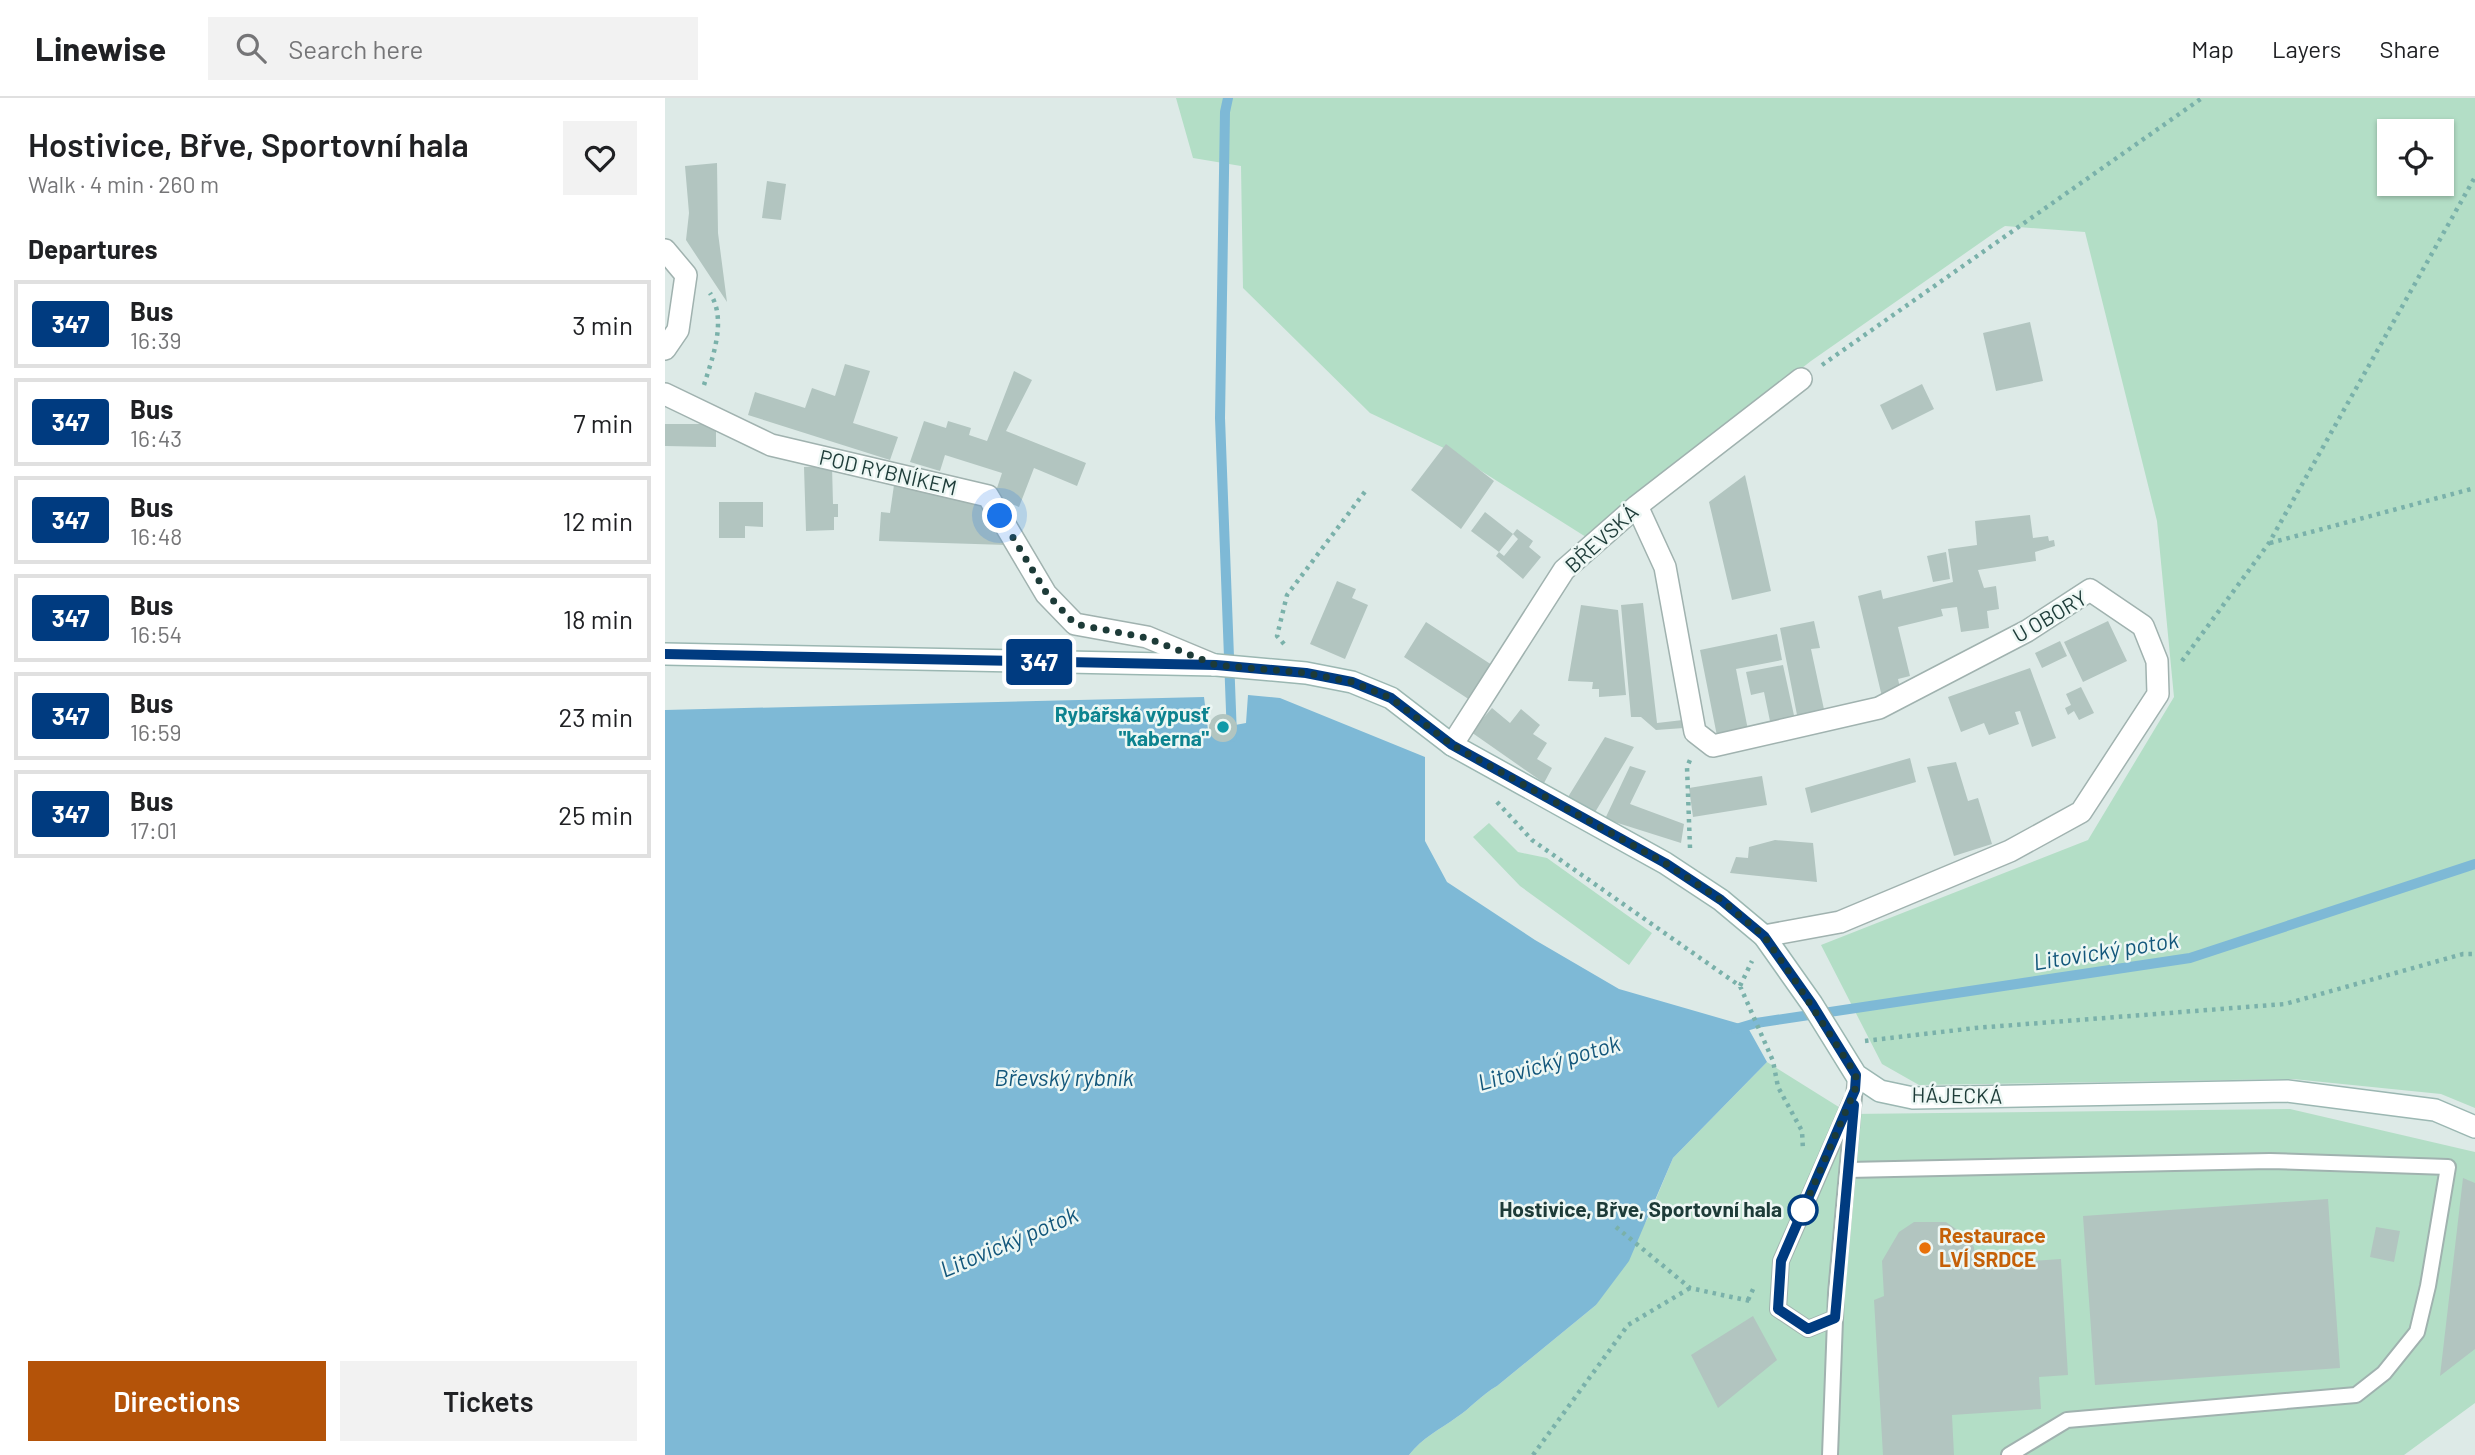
<!DOCTYPE html>
<meta charset="utf-8">
<style>
:root{--surface:#fff;--page:#f2f2f2;--text:#202124;--muted:#757577;--line:#e0e0e0;--accent:#b45309}
body{margin:0;font-family:Barlow,sans-serif;background:var(--page);color:var(--text);height:100vh;display:flex;flex-direction:column;font-size:26px;white-space:nowrap}
*{box-sizing:border-box;margin:0}
p{font-size:23px;color:var(--muted)}
.icon{flex:none;width:38px;height:38px;fill:none;stroke:currentColor;stroke-width:2;stroke-linecap:round;stroke-linejoin:round}
.map{position:relative;flex:1;overflow:hidden}
.panel{display:flex;flex-direction:column;background:var(--surface);width:665px}
.panel>*{flex:none}
.badge{padding:0 14px;border-radius:5px;font-size:24px;line-height:46px}
.controls{position:absolute;left:1712px;top:21px;display:grid;gap:14px}
.controls a{display:grid;place-items:center;width:77px;height:77px;border-radius:0px;background:var(--surface);box-shadow:0 2px 5px #0004;font-size:35px}
.you{position:absolute;width:35px;height:35px;margin:-18px;border:5px solid #fff;border-radius:50%;background:#1a73e8;box-shadow:0 0 0 10px #1a73e833}
.map>.badge{position:absolute;translate:-50% -50%;box-shadow:0 0 0 4px #fff}
h2{padding:0 28px;font-size:26px;line-height:63px}
.round{display:grid;place-items:center;flex:none;width:74px;height:74px;border-radius:0px;background:var(--page)}
.head{display:flex;align-items:center;justify-content:space-between;height:119px;padding:0 28px}
h1{font-size:33px;font-weight:600;line-height:52px}
.action{display:flex;gap:14px;margin-top:auto;padding:14px 28px}
.action a{flex:1;height:80px;border-radius:0px;background:var(--accent);color:#fff;font-size:28px;font-weight:600;line-height:80px;text-align:center}
.action a+a{background:var(--page);color:var(--text)}
ul{padding:0;list-style:none}
li{display:flex;align-items:center;gap:21px;height:88px;margin:0 14px 10px;padding:0 14px;border:4px solid var(--line);border-radius:0px}
li div{flex:1}
li b{display:block;font-size:26px}
li em{font-style:normal}
li .badge{min-width:77px;font-weight:700;text-align:center}
header{display:flex;align-items:center;gap:42px;box-sizing:border-box;height:98px;padding:0 35px;background:var(--surface);border-bottom:2px solid var(--line)}
header strong{font-size:33px}
nav{display:flex;gap:38px;margin-inline-start:auto;font-size:24px}
.search{width:490px;height:63px;background:var(--page);display:flex;align-items:center;gap:18px;box-sizing:border-box;padding:0 24px;border-radius:0px;color:var(--muted);font-size:26px}
main{display:flex;flex:1;min-height:0}
.map>svg:first-child{display:block}
.green{fill:#b3dec6;fill-rule:evenodd}
.water{fill:#7eb9d6}
.lines{fill:none;stroke-linecap:round;stroke-linejoin:round}
.stream{stroke:#7eb9d6;stroke-width:10}
.building{fill:#b2c5c0}
.lane-casing{stroke:#a0b2af;stroke-width:18}
.street-casing{stroke:#a0b2af;stroke-width:24}
.secondary-casing{stroke:#9bb7b2;stroke-width:24}
.path{stroke:#7ab1aa;stroke-width:4.5;stroke-dasharray:3.5 5;stroke-linecap:butt}
.lane{stroke:#fff;stroke-width:14}
.street{stroke:#fff;stroke-width:21}
.secondary{stroke:#fff;stroke-width:21}
.line-casing{stroke:#fff;stroke-width:16}
.line{stroke:#003b80;stroke-width:10}
.walk{stroke:#1d3b38;stroke-width:7;stroke-dasharray:0 12.6}
.culture-dot{fill:#0f9aa8;stroke:#edf7f4;stroke-width:2.5}
.stop-dot{fill:#fff;stroke:#003b80;stroke-width:3.5}
.food-dot{fill:#e8710a;stroke:#edf7f4;stroke-width:2.5}
.labels{text-anchor:middle;stroke-width:5;stroke-linejoin:round;paint-order:stroke}
.street-label{font-size:21px;fill:#1d3b38;stroke:#edf7f4}
.culture-label{font-size:21px;font-weight:bold;fill:#0d838f;stroke:#edf7f4;text-anchor:end}
.stop-label{font-size:21px;font-weight:bold;fill:#1d3b38;stroke:#edf7f4;text-anchor:end}
.food-label{font-size:21px;font-weight:bold;fill:#c56008;stroke:#edf7f4;text-anchor:start}
.water-label{font-size:23px;font-style:italic;fill:#13577b;stroke:#edf7f4}
</style>
<header>
<strong>Linewise</strong>
<div class="search"><svg class="icon" aria-label="search" viewBox="0 0 24 24"><circle cx="10" cy="10" r="6"/><path d="M15 15l6 6"/></svg>Search here</div>
<nav><a>Map</a><a>Layers</a><a>Share</a></nav>
</header>
<main>
<section class="panel">
<div class="head"><div><h1>Hostivice, Břve, Sportovní hala</h1><p>Walk · 4 min · 260 m</p></div><a class="round"><svg class="icon" aria-label="heart" viewBox="0 0 24 24"><path d="M12 20l-8-8c-3-5 5-10 8-4 3-6 11-1 8 4z"/></svg></a></div>
<h2>Departures</h2>
<ul>
<li><span class="badge" style="background:#003b80;color:#fff">347</span><div><b>Bus</b><p>16:39</p></div><em>3 min</em></li>
<li><span class="badge" style="background:#003b80;color:#fff">347</span><div><b>Bus</b><p>16:43</p></div><em>7 min</em></li>
<li><span class="badge" style="background:#003b80;color:#fff">347</span><div><b>Bus</b><p>16:48</p></div><em>12 min</em></li>
<li><span class="badge" style="background:#003b80;color:#fff">347</span><div><b>Bus</b><p>16:54</p></div><em>18 min</em></li>
<li><span class="badge" style="background:#003b80;color:#fff">347</span><div><b>Bus</b><p>16:59</p></div><em>23 min</em></li>
<li><span class="badge" style="background:#003b80;color:#fff">347</span><div><b>Bus</b><p>17:01</p></div><em>25 min</em></li>
</ul>
<div class="action"><a>Directions</a><a>Tickets</a></div>
</section>
<div class="map">
<svg width="1810" height="1357" viewBox="0 0 1810 1357">
<rect width="100%" height="100%" fill="#ddeae7"/>
<path class="green" d="M511,0H1810V1010L1776,996L1628,981L1254,987L1217,966L1156,847L1423,742L1509,599L1492,423L1420,134L1340,128L1332,133L1146,263L921,439L783,352L705,315L578,190L576,68L528,60ZM1724,33H1776V86H1724Z
M824,725L853,754L882,760L987,835L964,867L855,788L808,739Z
M1102,964L1185,1016L1625,1011L1810,1054V1305L1739,1357H744C758,1339 774,1332 792,1319C806,1310 816,1297 832,1288L931,1207L983,1120L1008,1060Z"/>
<path class="water" d="M583,597L615,600L760,659V743L782,784L870,842L954,891L1082,928L1102,964L1008,1060L964,1163L931,1207L832,1288C816,1297 806,1310 792,1319C774,1332 758,1339 744,1357H0V612L539,599L543,632L581,625Z"/>
<g class="lines">
<path class="stream" d="M563,0L560,14L555,320L567,639
M1071,931L1091,925L1525,860L1810,766"/>
</g>
<path class="building" d="M52,65L53,135L62,204L21,142L24,115L20,68Z
M102,83L121,86L116,122L97,120Z
M1365,224L1378,283L1331,293L1318,235Z
M180,266L205,273L188,325L233,339L225,362L83,317L90,294L140,310L147,290L170,298Z
M349,273L367,282L341,333L421,365L412,388L369,370L354,409L329,399L337,375L280,357L275,373L245,364L259,323L281,330L283,323L306,330L304,337L322,343Z
M1257,286L1269,311L1227,332L1215,307Z
M0,326H51V349L0,348Z
M781,346L829,383L796,431L746,392Z
M167,368L168,406H173V419H169V432L141,433L139,369Z
M1080,377L1106,493L1067,502L1044,404Z
M239,385L319,402L342,447L214,443L216,414L225,415L229,387Z
M54,404H98V429L80,428V440H54Z
M820,414L848,436L834,454L806,433Z
M1365,417L1368,440L1383,438L1384,443L1389,442L1390,448L1370,454L1371,463L1313,472L1319,490L1331,488L1334,511L1322,513L1324,530L1296,534L1292,509L1276,511L1278,518L1233,529L1245,578L1233,581L1236,594L1218,603L1193,498L1216,492L1218,501L1288,484L1283,451L1312,447L1310,423Z
M852,431L868,443L864,449L876,459L858,481L831,458L834,454L839,458L853,441L848,436Z
M1281,454L1285,481L1268,484L1262,458Z
M672,483L691,491L687,500L703,507L680,561L645,546Z
M978,505L992,625L1018,622L1019,630L991,632L976,619H966L956,507Z
M916,507L953,512L961,597L934,599V591H927L928,584L903,583Z
M1149,523L1155,550L1146,551L1160,616L1133,622L1115,530Z
M1443,523L1462,563L1418,584L1399,544Z
M761,524L827,567L805,602L739,559Z
M1112,536L1117,562L1071,571L1083,632L1052,638L1035,552Z
M1395,543L1402,558L1377,570L1370,555Z
M1118,567L1130,622L1106,628L1099,594L1086,597L1081,574Z
M1365,570L1391,640L1367,649L1355,613L1350,614L1354,626L1324,637L1319,625L1296,634L1283,599Z
M1416,589L1429,615L1414,622L1409,613L1403,617L1400,610L1406,607L1401,596Z
M827,610L845,625L856,611L875,627L868,636L882,645L872,661L887,670L879,685L806,634Z
M544 630a14 14 0 1 1 28 0a14 14 0 1 1-28 0Z
M940,639L969,649L929,716L903,699Z
M1245,660L1251,684L1146,715L1140,690Z
M1291,664L1303,703L1313,700L1327,746L1289,758L1262,669Z
M965,668L981,673L965,706L1019,726L1016,745L940,721Z
M1097,678L1102,707L1028,719L1024,690Z
M1110,742L1148,745L1152,784L1065,775L1071,759L1083,760L1084,749Z
M1798,1080L1810,1085V1251L1775,1278Z
M1663,1101L1675,1270L1430,1287L1418,1118Z
M1249,1124H1281L1301,1138L1309,1149L1310,1167L1396,1161L1403,1277L1374,1279L1376,1311L1287,1317L1289,1357H1218L1209,1202L1219,1198L1217,1163L1234,1134Z
M1711,1129L1735,1133L1729,1164L1705,1159Z
M1088,1218L1112,1262L1053,1310L1026,1257Z"/>
<g class="lines">
<g class="lane-casing">
<path id="lane" d="M1183,1072L1605,1063L1783,1069L1763,1188L1752,1234L1719,1275L1691,1297L1402,1322L1344,1357
M1170,1220L1143,1231L1113,1211L1116,1163L1186,1003
M1165,1357L1171,1195L1191,977"/>
</g>
<g class="street-casing">
<path id="street" d="M0,152L21,177L13,232L0,251
M0,296L106,347L323,398L381,496L410,526L482,539L549,567
M972,408L1000,469L1030,634L1048,648L1214,610L1362,533L1425,492L1478,528L1492,563L1493,596L1416,714L1345,753L1175,824L1099,838
M787,647L899,472L972,408L1136,281"/>
</g>
<g class="secondary-casing">
<path id="secondary" d="M0,556L551,567L641,575L687,584L726,600L787,647L1000,765L1056,802L1099,838L1147,906L1191,977L1215,993L1248,1000L1622,993L1770,1012L1810,1029"/>
</g>
<path class="path" d="M1157,267L1537,0
M39,287C48,258 62,222 45,195
M1605,445L1810,390
M619,546L612,538L622,497L702,391
M1517,563L1604,445L1810,79
M832,704L867,742L1075,888L1108,963L1113,989L1137,1033L1138,1052
M1025,750L1022,669L1025,662
M1075,888L1087,863
M1200,943L1310,930L1620,906L1798,856H1810
M951,1129L1025,1190L1085,1203
M1083,1202L1090,1187
M868,1357L963,1227L1025,1190"/>
<use href="#lane" class="lane"/>
<use href="#street" class="street"/>
<use href="#secondary" class="secondary"/>
</g>
<g class="lines">
<g class="line-casing">
<path id="line" d="M0,556L551,567L641,575L687,584L726,600L787,647L1000,765L1056,802L1099,838L1147,906L1191,977L1190,992L1116,1163L1113,1211L1143,1231L1170,1220L1189,1007"/>
</g>
<use href="#line" class="line"/>
<path class="walk" d="M335,418L382,496L410,526L482,540L551,567L641,575L687,584L726,600L787,647L1000,765L1056,802L1099,838L1131,884L1191,977L1190,992L1138,1112"/>
</g>
<circle class="culture-dot" cx="558" cy="629" r="7"/>
<circle class="stop-dot" cx="1138" cy="1112" r="14"/>
<circle class="food-dot" cx="1260" cy="1150" r="7"/>
<g class="labels">
<g class="street-label">
<text transform="translate(223 375) rotate(13)" y="7">POD RYBNÍKEM</text>
<text transform="translate(937 441) rotate(-42)" y="7">BŘEVSKÁ</text>
<text transform="translate(1385 519) rotate(-30)" y="7">U OBORY</text>
<text transform="translate(1292 998) rotate(1)" y="7">HÁJECKÁ</text>
</g>
<g class="culture-label">
<text x="544" y="624">Rybářská výpusť<tspan x="544" dy="24">"kaberna"</tspan></text>
</g>
<g class="stop-label">
<text x="1117" y="1119">Hostivice, Břve, Sportovní hala</text>
</g>
<g class="food-label">
<text x="1274" y="1145">Restaurace<tspan x="1274" dy="24">LVÍ SRDCE</tspan></text>
</g>
<g class="water-label">
<text transform="translate(1441 853) rotate(-9)" y="8">Litovický potok</text>
<text transform="translate(884 965) rotate(-16)" y="8">Litovický potok</text>
<text x="399" y="988">Břevský rybník</text>
<text transform="translate(344 1144) rotate(-23)" y="8">Litovický potok</text>
</g>
</g>
</svg>
<div class="controls">
<a><svg class="icon" aria-label="locate" viewBox="0 0 24 24"><circle cx="12" cy="12" r="6"/><path d="M12 2v4M12 18v4M2 12h4M18 12h4"/></svg></a>
</div>
<div class="you" style="left:335px;top:418px"></div>
<b class="badge" style="left:374px;top:564px;background:#003b80;color:#fff">347</b>
</div>
</main>
